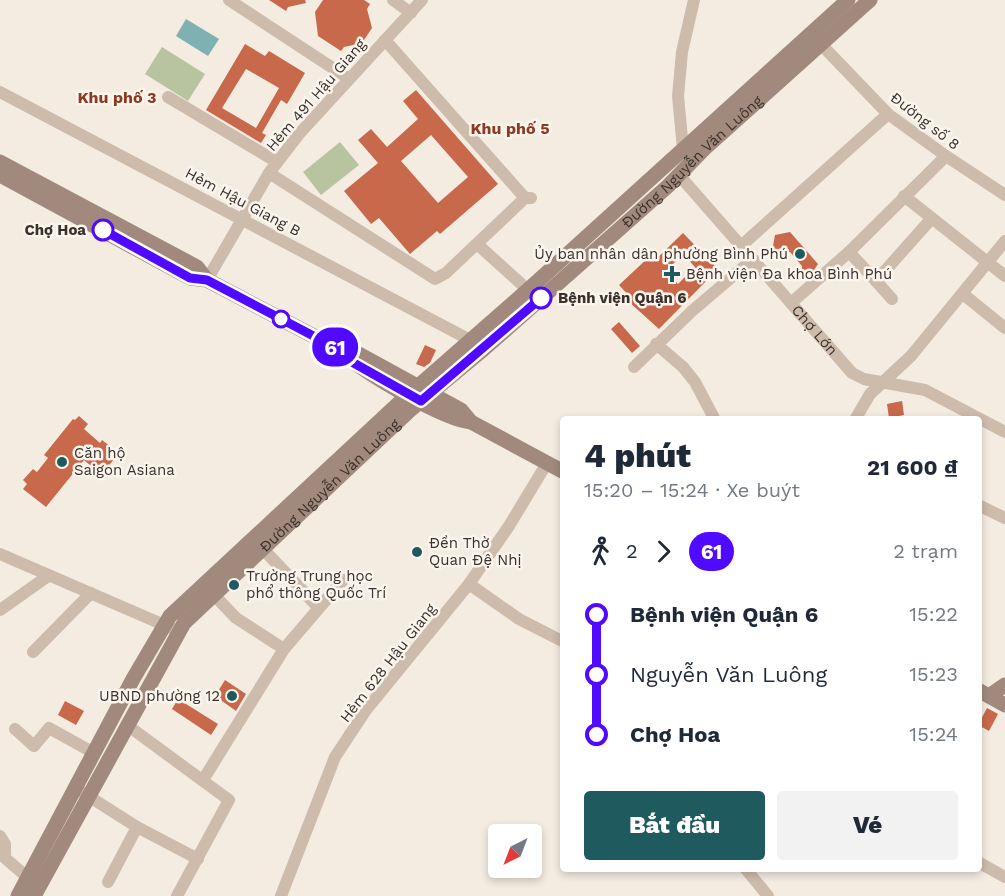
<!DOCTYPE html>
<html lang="vi">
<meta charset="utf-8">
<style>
:root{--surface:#fff;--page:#f2f2f3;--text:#1f2937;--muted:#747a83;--accent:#1f5a5e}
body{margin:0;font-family:"Work Sans",sans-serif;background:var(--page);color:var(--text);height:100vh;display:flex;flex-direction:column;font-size:22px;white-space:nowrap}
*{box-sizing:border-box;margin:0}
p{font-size:20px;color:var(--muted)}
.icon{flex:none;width:33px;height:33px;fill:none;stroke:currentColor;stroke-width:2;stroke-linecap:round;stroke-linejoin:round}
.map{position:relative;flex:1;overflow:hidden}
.details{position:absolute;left:560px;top:416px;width:422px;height:456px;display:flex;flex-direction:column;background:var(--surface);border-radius:6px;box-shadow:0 3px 9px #0003}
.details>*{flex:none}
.badge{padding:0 12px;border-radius:20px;font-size:21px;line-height:39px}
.needle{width:39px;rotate:222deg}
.controls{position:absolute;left:488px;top:824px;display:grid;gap:12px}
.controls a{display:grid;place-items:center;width:54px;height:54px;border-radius:6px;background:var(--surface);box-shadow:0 3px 9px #0003;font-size:30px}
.map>.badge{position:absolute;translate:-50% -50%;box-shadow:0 0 0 3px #fff}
.legs{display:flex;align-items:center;gap:9px;height:66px;padding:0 24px;font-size:20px}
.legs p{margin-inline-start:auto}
.overview{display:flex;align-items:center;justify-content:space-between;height:102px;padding:0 24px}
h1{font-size:33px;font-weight:800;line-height:45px}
.cta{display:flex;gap:12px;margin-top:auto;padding:12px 24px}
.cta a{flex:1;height:69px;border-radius:6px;background:var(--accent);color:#fff;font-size:24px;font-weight:800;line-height:69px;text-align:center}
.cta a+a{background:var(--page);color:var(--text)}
ul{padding:0 24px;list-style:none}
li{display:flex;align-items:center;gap:21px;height:60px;font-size:22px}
li i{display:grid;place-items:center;width:9px;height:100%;margin:0 8px;background:currentColor}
li i::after{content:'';width:15px;height:15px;margin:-8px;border:4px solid;border-radius:50%;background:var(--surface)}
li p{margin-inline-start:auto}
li:first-child i{background:linear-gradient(#0000 50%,currentColor 0)}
li:last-child i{background:linear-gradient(currentColor 50%,#0000 0)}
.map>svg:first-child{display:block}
.green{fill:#b8c4a0}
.water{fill:#7fb0b2}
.building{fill:#c8694b;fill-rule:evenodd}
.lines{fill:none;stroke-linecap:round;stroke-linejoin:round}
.street{stroke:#cdbbac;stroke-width:12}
.secondary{stroke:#a18a7d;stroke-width:15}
.line-1-casing{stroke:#fff;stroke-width:14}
.line-1{stroke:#4f0aff;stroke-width:9}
.stop-1-dot{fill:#fff;stroke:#4f0aff;stroke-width:3}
.poi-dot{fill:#1f5a5e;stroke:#fbf5ee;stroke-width:2}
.labels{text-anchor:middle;stroke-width:5;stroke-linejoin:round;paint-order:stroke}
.street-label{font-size:15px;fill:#3b302b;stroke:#fbf5ee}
.stop-label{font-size:15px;font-weight:bold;fill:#3b302b;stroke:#fbf5ee;text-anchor:end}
.poi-label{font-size:15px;fill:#3b302b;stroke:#fbf5ee;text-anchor:start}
.neighbourhood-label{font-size:16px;font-weight:bold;fill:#8c3b22;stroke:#fbf5ee}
</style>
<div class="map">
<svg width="1005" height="896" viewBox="0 0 1005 896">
<rect width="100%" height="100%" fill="#f4ebe1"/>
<path class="green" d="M162,47L205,74L188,101L145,74Z
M340,142L359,165L321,195L303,172Z"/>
<path class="water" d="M186,19L219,39L208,56L176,36Z"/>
<path class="building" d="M269,0H305L306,3L288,7L286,11Z
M323,0H364L370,4L367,9L372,28L362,43L344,47L341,51L318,36L315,12Z
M245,44L265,56L269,51L305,73L287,104L281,100L262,133L266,135L261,143L206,110ZM246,69L279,88L256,128L222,108Z
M416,90L498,184L440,234L437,231L410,254L379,218L371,224L344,191L378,163L358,140L371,129L387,147L418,119L403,101ZM431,135L468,177L438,203L401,161Z
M790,232L818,264L812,273H807L801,279L802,266L790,252L780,254L769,250L773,246L775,235Z
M683,233L718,269L659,329L628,301L631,298L619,285L649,257L653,262ZM683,254L695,267L678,284L666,271Z
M619,322L640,346L632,353L611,329Z
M425,345L436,350L430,363L424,367L416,364Z
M902,401L904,415L889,418L887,404Z
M79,416L88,424L84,429L100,443L102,440L115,450L113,453L117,456L104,471L101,469L98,472L84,460L46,507L23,489L27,484L23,480L33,469L37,472L48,458L44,455L73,419L75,420Z
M225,680L246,694L236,711L215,696Z
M178,699L218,724L211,735L172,709Z
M65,701L84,711L76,725L58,715Z
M987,708L998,714L989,731L978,725Z"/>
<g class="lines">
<g class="street">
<path d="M229,0L348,78"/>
<path d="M393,0L411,13"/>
<path d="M815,38L888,114L946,156L1005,195"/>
<path d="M385,40L525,198H531"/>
<path d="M0,92L472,341"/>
<path d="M168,97L277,162"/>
<path d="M683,149L678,96L682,52L694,0"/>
<path d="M269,173L435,279L446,273L525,198"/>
<path id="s1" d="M679,175L852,373L864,379L925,390L1005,432"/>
<path d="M904,196L1005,276"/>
<path d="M477,244L528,290"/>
<path d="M741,246L888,114"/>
<path d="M849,252L876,281L932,218"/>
<path d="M207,280L269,173L299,134L422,0"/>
<path d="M876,281L892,299"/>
<path d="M963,294L1005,328"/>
<path d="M791,303L849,252L946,156"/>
<path d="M656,344L683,367L695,382L714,418"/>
<path d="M634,367L692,311L753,259"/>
<path d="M856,418L870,394L911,356L1005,241"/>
<path d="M978,505L1005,518"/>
<path d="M263,549L318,607"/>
<path d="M0,554L171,628"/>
<path d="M469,584L519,619L562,641"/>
<path d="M214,595L236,618L284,649"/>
<path d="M0,610L48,576"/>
<path d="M33,652L91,593"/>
<path d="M127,725L229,800L177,896"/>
<path d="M15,729L34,746L49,728L94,753"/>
<path d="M203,780L284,649L343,580"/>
<path d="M82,792L137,827L198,859"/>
<path d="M0,836L5,844V858L27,877"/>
<path d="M978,862L1005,877"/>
<path d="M745,868L768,896"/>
<path d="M108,882L137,827"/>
<path d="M281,896L335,757L366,710L469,584L509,526L547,463"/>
</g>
<g class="secondary">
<path d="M0,162L197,267L207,280"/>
<path d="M0,175L190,278L207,280L342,351L357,353L461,410L471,422L562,471"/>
<path d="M342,351C359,371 445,420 471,422"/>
<path d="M978,690L1005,705"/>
<path d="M989,696L1005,685"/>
<path d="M18,896L133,679L170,616L398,404L528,290L848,0"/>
<path id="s2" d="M34,896L184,623L409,411L485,348L668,186L704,149L870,0"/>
</g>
</g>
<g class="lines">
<g class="line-1-casing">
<path id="line-1" d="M103,230L190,278L207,280L342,351L352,362L421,401L541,298"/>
</g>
<use href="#line-1" class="line-1"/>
</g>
<g class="stop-1-dot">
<circle cx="103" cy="230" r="10"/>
<circle cx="541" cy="298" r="10"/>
<circle cx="281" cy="319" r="8"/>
</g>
<g class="poi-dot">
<circle cx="800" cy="254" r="6"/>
<path d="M669 265h6v6h6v6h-6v6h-6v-6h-6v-6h6z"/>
<circle cx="62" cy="462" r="6"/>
<circle cx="417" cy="552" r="6"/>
<circle cx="234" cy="585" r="6"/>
<circle cx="232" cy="696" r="6"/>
</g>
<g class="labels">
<g class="street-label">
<text transform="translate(316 95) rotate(-49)" y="5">Hẻm 491 Hậu Giang</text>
<text transform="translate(925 121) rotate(38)" y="5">Đường số 8</text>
<text dy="5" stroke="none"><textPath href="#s2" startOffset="998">Đường Nguyễn Văn Luông</textPath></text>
<text transform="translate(243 202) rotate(28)" y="5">Hẻm Hậu Giang B</text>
<text dy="5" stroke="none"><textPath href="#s1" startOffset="206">Chợ Lớn</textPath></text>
<text dy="5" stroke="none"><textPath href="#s2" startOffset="512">Đường Nguyễn Văn Luông</textPath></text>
<text transform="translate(388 663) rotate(-52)" y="5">Hẻm 628 Hậu Giang</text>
</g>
<g class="stop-label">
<text x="86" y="235">Chợ Hoa</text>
<text x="558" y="303" text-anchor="start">Bệnh viện Quận 6</text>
</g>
<g class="poi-label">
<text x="788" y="259" text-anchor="end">Ủy ban nhân dân phường Bình Phú</text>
<text x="686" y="279">Bệnh viện Đa khoa Bình Phú</text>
<text x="74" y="458">Căn hộ<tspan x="74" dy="17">Saigon Asiana</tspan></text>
<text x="429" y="548">Đền Thờ<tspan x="429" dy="17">Quan Đệ Nhị</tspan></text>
<text x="246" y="581">Trường Trung học<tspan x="246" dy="17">phổ thông Quốc Trí</tspan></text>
<text x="220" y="701" text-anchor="end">UBND phường 12</text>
</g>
<g class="neighbourhood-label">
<text x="117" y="103">Khu phố 3</text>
<text x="510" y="134">Khu phố 5</text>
</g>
</g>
</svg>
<div class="controls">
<a><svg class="needle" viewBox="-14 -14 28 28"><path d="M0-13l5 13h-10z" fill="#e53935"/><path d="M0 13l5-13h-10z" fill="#747a83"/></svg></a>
</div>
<b class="badge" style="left:335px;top:347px;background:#4f0aff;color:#fff">61</b>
<section class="details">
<div class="overview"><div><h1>4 phút</h1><p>15:20 – 15:24 · Xe buýt</p></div><b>21 600 ₫</b></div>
<div class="legs"><svg class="icon" aria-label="walk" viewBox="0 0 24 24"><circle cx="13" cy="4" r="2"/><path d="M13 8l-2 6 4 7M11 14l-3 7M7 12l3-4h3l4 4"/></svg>2<svg class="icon" aria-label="forward" viewBox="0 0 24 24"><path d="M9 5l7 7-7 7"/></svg><b class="badge" style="background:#4f0aff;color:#fff">61</b><p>2 trạm</p></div>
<ul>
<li><i style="color:#4f0aff"></i><b>Bệnh viện Quận 6</b><p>15:22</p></li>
<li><i style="color:#4f0aff"></i><span>Nguyễn Văn Luông</span><p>15:23</p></li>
<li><i style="color:#4f0aff"></i><b>Chợ Hoa</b><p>15:24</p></li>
</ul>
<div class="cta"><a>Bắt đầu</a><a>Vé</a></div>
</section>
</div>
